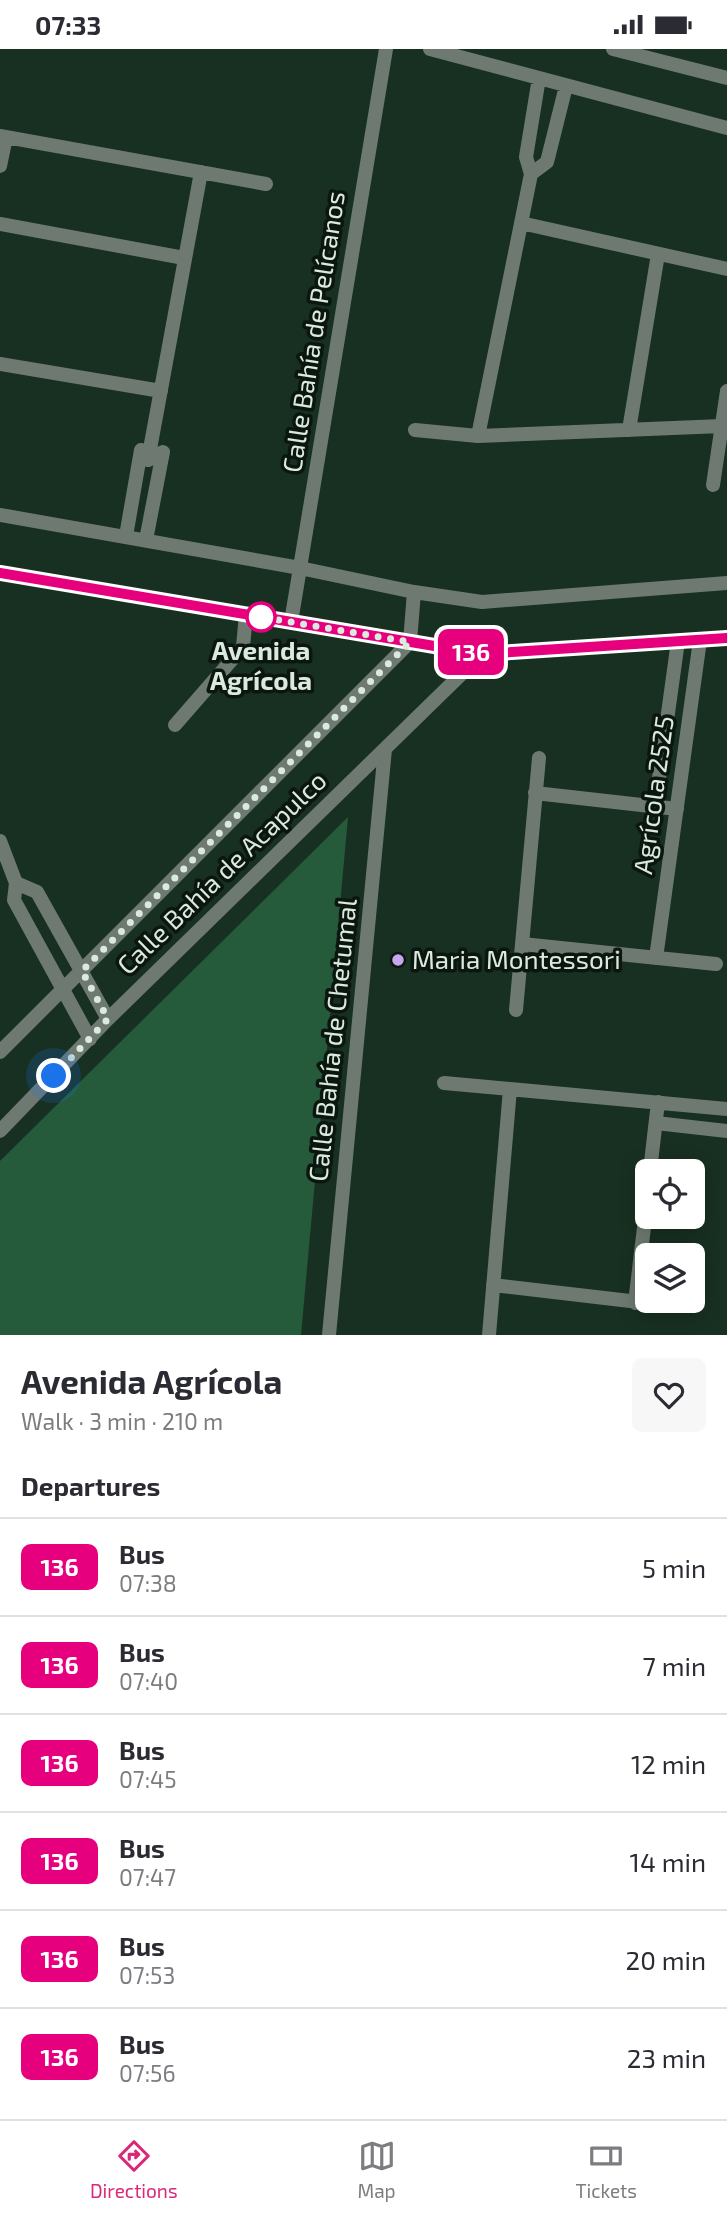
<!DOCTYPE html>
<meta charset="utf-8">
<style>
:root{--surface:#fff;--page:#f7f7f7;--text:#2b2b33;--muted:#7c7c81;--line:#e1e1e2;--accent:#db2777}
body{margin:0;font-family:"Exo 2",sans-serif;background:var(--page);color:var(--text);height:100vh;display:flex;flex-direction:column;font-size:26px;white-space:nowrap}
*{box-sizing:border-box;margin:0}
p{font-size:23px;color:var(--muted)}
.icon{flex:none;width:38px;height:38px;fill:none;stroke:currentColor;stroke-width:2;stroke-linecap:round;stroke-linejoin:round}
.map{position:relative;height:1286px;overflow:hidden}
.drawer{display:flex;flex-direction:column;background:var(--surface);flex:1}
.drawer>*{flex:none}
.badge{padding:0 14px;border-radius:10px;font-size:24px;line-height:46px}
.fabs{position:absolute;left:635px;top:1110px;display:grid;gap:14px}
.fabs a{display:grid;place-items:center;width:70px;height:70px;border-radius:10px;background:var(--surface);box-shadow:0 4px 18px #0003;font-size:35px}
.you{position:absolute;width:35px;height:35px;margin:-18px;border:5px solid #fff;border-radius:50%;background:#1a73e8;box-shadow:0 0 0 10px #1a73e833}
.map>.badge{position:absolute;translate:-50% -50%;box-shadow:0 0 0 4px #fff}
h2{padding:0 21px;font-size:26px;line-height:63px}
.round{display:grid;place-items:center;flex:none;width:74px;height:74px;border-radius:10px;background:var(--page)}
.overview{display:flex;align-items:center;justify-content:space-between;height:119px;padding:0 21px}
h1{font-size:33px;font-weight:700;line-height:52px}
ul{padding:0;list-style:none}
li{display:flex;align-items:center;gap:21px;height:98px;padding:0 21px;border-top:2px solid var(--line)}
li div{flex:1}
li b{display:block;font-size:26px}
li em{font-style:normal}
li .badge{min-width:77px;font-weight:700;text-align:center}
.status{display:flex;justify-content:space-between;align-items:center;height:49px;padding:0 35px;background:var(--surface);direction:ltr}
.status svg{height:19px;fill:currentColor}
.dock{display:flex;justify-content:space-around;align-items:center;height:98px;border-top:2px solid var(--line);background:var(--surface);font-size:19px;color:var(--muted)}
.dock a{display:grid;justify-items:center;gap:4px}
.dock .selected{color:var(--accent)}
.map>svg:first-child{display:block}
.green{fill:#255a3b}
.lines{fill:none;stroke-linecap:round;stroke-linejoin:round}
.service{stroke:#6e7a71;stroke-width:14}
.minor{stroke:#6e7a71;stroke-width:14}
.line-casing{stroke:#fff;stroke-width:16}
.line{stroke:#e6007e;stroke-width:10}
.walk{stroke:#dbeadf;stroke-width:7;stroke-dasharray:0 12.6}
.stop-dot{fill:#fff;stroke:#e6007e;stroke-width:3.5}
.poi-dot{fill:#c8a6ef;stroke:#0b160f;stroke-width:2.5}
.labels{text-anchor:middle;stroke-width:7;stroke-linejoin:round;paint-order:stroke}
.street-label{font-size:26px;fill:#dbeadf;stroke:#0b160f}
.stop-label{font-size:26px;font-weight:bold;fill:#dbeadf;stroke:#0b160f}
.poi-label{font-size:26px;fill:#dbeadf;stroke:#0b160f;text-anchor:start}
</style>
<div class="status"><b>07:33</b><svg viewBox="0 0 49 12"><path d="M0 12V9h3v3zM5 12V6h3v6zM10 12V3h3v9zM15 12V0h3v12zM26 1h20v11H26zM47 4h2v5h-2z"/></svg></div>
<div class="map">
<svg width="727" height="1286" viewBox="0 0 727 1286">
<rect width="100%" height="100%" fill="#183021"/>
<path class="green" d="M348,768L301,1286H0V1112Z"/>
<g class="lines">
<path class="service" d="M175,676L243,598L246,565"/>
<path class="minor" d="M430,0L727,79
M613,0L727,29
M0,87L266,135
M0,117L6,88
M531,125L547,113L566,37
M521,174L727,220
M0,175L184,209
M0,315L161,342
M415,381L478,387L722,377
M629,381L658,205
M478,387L531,125L526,108L539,29
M148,411L201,123
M713,436L727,342
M0,466L300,519L414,543L482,553L727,534
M126,487L141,401L144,404
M146,491L163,403L148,411
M0,524L482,605L727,589
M291,573L386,0
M535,744L677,760
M655,758L678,592
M0,792L16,834L14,851L90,990
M16,834L37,843L108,970
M522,895L716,915
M656,909L700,591
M516,961L539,709
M0,1003L410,593L414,543
M444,1034L727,1060
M656,1074L727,1082
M0,1082L108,970L482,605
M650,1122L658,1053
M493,1236L673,1257
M635,1254L648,1145
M329,1286L385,700
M489,1286L510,1040"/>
</g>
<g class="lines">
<g class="line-casing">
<path id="line" d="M0,524L482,605L727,589"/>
</g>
<use href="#line" class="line"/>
<path class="walk" d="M54,1027L108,970L82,922L410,593L261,568"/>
</g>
<circle class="stop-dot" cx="261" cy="568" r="14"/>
<circle class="poi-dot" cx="398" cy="911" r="7"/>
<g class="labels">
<g class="street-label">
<text transform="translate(314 283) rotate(-81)" y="9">Calle Bahía de Pelícanos</text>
<text transform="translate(654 746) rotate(-82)" y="9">Agrícola 2525</text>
<text transform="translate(222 824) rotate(-44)" y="9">Calle Bahía de Acapulco</text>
<text transform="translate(333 991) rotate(-84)" y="9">Calle Bahía de Chetumal</text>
</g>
<g class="stop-label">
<text x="261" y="611">Avenida<tspan x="261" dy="30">Agrícola</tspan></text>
</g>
<g class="poi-label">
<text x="412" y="920">Maria Montessori</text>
</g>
</g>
</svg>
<div class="fabs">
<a><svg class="icon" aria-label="locate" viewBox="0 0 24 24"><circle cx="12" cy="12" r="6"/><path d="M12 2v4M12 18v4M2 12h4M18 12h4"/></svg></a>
<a><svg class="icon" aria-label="layers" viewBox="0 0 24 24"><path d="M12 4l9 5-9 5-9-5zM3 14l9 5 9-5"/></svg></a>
</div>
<div class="you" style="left:54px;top:1027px"></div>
<b class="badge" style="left:471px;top:603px;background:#e6007e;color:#fff">136</b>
</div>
<section class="drawer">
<div class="overview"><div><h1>Avenida Agrícola</h1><p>Walk · 3 min · 210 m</p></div><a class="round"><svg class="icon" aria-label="heart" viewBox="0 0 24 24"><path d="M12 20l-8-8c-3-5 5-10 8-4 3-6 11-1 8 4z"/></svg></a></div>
<h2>Departures</h2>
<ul>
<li><span class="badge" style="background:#e6007e;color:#fff">136</span><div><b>Bus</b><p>07:38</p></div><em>5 min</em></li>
<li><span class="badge" style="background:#e6007e;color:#fff">136</span><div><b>Bus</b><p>07:40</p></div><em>7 min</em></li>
<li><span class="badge" style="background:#e6007e;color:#fff">136</span><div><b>Bus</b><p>07:45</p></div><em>12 min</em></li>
<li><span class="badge" style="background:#e6007e;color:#fff">136</span><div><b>Bus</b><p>07:47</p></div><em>14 min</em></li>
<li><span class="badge" style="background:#e6007e;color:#fff">136</span><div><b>Bus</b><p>07:53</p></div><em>20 min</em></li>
<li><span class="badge" style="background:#e6007e;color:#fff">136</span><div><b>Bus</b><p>07:56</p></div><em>23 min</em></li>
</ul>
</section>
<nav class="dock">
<a class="selected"><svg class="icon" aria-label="directions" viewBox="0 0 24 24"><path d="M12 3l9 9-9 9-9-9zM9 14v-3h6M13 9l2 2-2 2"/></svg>Directions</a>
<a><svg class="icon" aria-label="map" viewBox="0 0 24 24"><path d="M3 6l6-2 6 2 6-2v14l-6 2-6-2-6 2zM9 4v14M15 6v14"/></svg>Map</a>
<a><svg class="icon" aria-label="tickets" viewBox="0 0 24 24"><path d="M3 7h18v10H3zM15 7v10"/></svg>Tickets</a>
</nav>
